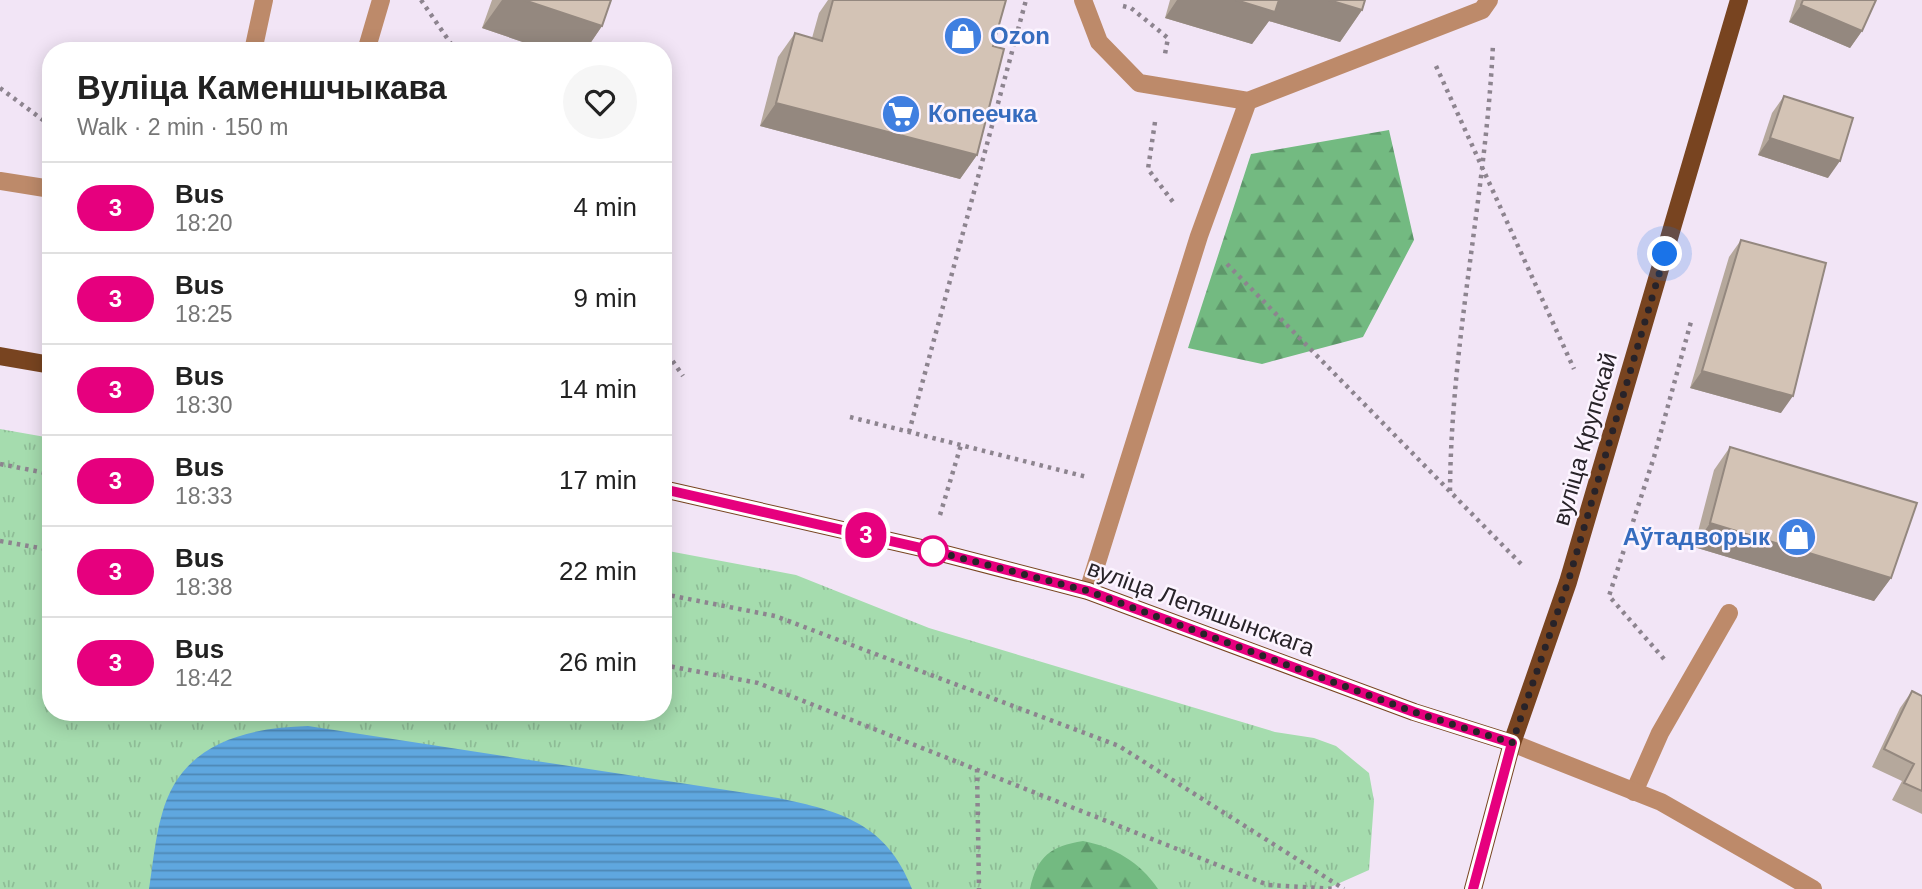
<!DOCTYPE html>
<meta charset="utf-8">
<style>
:root{--surface:#fff;--page:#f6f6f6;--text:#222;--muted:#767676;--line:#e0e0e0}
body{margin:0;font-family:Arial,sans-serif;background:var(--page);color:var(--text);height:100vh;display:flex;flex-direction:column;font-size:26px;white-space:nowrap}
*{box-sizing:border-box;margin:0}
p{font-size:23px;color:var(--muted)}
.icon{flex:none;width:38px;height:38px;fill:none;stroke:currentColor;stroke-width:2;stroke-linecap:round;stroke-linejoin:round}
.map{position:relative;flex:1;overflow:hidden}
.details{position:absolute;left:42px;top:42px;width:630px;height:679px;display:flex;flex-direction:column;background:var(--surface);border-radius:28px;box-shadow:0 4px 18px #0003}
.details>*{flex:none}
.badge{padding:0 14px;border-radius:23px;font-size:24px;line-height:46px}
.you{position:absolute;width:35px;height:35px;margin:-18px;border:5px solid #fff;border-radius:50%;background:#1a73e8;box-shadow:0 0 0 10px #1a73e833}
.map>.badge{position:absolute;translate:-50% -50%;box-shadow:0 0 0 4px #fff}
.round{display:grid;place-items:center;flex:none;width:74px;height:74px;border-radius:37px;background:var(--page)}
.overview{display:flex;align-items:center;justify-content:space-between;height:119px;padding:0 35px}
h1{font-size:33px;font-weight:600;line-height:52px}
ul{padding:0;list-style:none}
li{display:flex;align-items:center;gap:21px;height:91px;padding:0 35px;border-top:2px solid var(--line)}
li div{flex:1}
li b{display:block;font-size:26px}
li em{font-style:normal}
li .badge{min-width:77px;font-weight:700;text-align:center}
.map>svg:first-child{display:block}
.grass{fill:url(#grass-tufts)}
.forest{fill:url(#forest-firs)}
.water{fill:url(#water-rules)}
.lines{fill:none;stroke-linecap:round;stroke-linejoin:round}
.path{stroke:#8d848f;stroke-width:4.5;stroke-dasharray:3.5 5;stroke-linecap:butt}
.service{stroke:#bd8a6a;stroke-width:18}
.tertiary{stroke:#bd8a6a;stroke-width:18}
.primary{stroke:#784420;stroke-width:18}
.wall{fill:#b5a89c}
.shaded-wall{fill:#94887f}
.building{fill:#d3c3b5;stroke:#94887f;stroke-width:2}
.line-casing{stroke:#fff;stroke-width:16}
.line{stroke:#e6007e;stroke-width:10}
.walk{stroke:#282329;stroke-width:7;stroke-dasharray:0 12.6}
.stop-dot{fill:#fff;stroke:#e6007e;stroke-width:3.5}
.labels{text-anchor:middle;stroke-width:5;stroke-linejoin:round;paint-order:stroke}
.shop-label{font-size:24px;font-weight:bold;fill:#366cbe;stroke:#fcf4ff;text-anchor:start}
.street-label{font-size:24px;fill:#282329;stroke:#fcf4ff}
</style>
<div class="map">
<svg width="1922" height="889" viewBox="0 0 1922 889">
<defs>
<pattern id="grass-tufts" width="24" height="20" patternUnits="userSpaceOnUse" patternTransform="scale(1.75)"><rect width="24" height="20" fill="#a5dcae"/><path d="M3 7l-1-3M5 7V3M7 7l1-3M15 17l-1-3M17 17v-4M19 17l1-3" fill="none" stroke="#8ebc96"/></pattern>
<pattern id="forest-firs" width="22" height="20" patternUnits="userSpaceOnUse" patternTransform="scale(1.75)"><rect width="22" height="20" fill="#73ba81"/><path d="M5 1l3.5 6h-7zM16 11l3.5 6h-7z" fill="#5e976a"/></pattern>
<pattern id="water-rules" width="6" height="5" patternUnits="userSpaceOnUse" patternTransform="scale(1.75)"><rect width="6" height="5" fill="#5fa7df"/><path d="M0 2.5h6" fill="none" stroke="#4e88b5"/></pattern>
</defs>
<rect width="100%" height="100%" fill="#f2e5f6"/>
<path class="grass" d="M0,429L51,438V712H663V550L796,575L929,628L1275,732L1314,738L1336,746L1369,773L1374,801L1369,870L1326,889H0Z"/>
<path class="forest" d="M1389,130L1414,240L1363,337L1262,364L1188,348L1251,154Z
M1083,841C1114,847 1140,862 1158,889H1030C1037,856 1051,846 1083,841Z"/>
<path class="water" d="M308,726L778,798C841,811 887,824 912,889H149C153,864 155,838 162,814C181,744 243,728 308,726Z"/>
<g class="lines">
<path class="path" d="M421,0L456,51
M1123,6L1131,8L1168,38L1165,54
M1436,66L1574,369
M0,88L51,126
M1155,122L1148,169L1173,202
M1227,264L1523,566
M663,347L683,376
M850,417L1087,477
M909,432L1026,0
M0,464L51,474
M1450,491C1451,341 1486,194 1493,44
M940,515L961,445
M0,541L51,550
M663,594L775,616L1119,746L1344,889
M1664,659L1609,596L1654,457L1692,318
M663,665L758,683L1268,885L1336,889
M977,769L979,889"/>
<path class="service" d="M1083,0L1099,42L1139,83L1248,101L1482,10L1489,0
M253,51L264,0
M366,51L381,0
M0,181L51,189
M1088,591L1199,236L1248,101
M1634,792L1660,733L1729,613"/>
<path class="tertiary" d="M1512,743L1661,802L1813,889"/>
<path class="primary" d="M0,356L51,365
M663,489L930,550L1088,591L1414,712L1512,743
M1473,889L1512,743L1568,582L1739,0"/>
</g>
<path class="wall" d="M492,0H611L602,26L585,51H549L482,28Z
M828,0H1006L993,46L977,155L960,179L760,126L778,57L795,33L812,38L819,13Z
M1170,0H1365L1362,10L1340,42L1269,21L1252,44L1165,18Z
M1796,0H1876L1862,31L1850,48L1789,22Z
M1784,96L1828,178L1758,155L1772,113Z
M1741,240L1781,413L1690,388L1729,257Z
M1730,447L1891,578L1874,601L1694,547L1714,470Z
M1912,691L1922,696V814L1892,800L1902,781L1872,767L1900,708Z"/>
<path class="shaded-wall" d="M502,0H524L602,26L585,51H549L482,28Z
M1177,0H1329L1362,10L1340,42L1269,21L1252,44L1165,18Z
M1801,5L1862,31L1850,48L1789,22Z
M776,103L977,155L960,179L760,126Z
M1770,138L1840,161L1828,178L1758,155Z
M1702,371L1793,396L1781,413L1690,388Z
M1710,523L1891,578L1874,601L1694,547Z"/>
<path class="building" d="M524,0H611L602,26Z
M833,0H1006L993,46L1004,49L977,155L776,103L795,33L822,41Z
M1236,0H1279L1275,12Z
M1329,0H1365L1362,10Z
M1803,0H1876L1862,31L1801,5Z
M1784,96L1853,118L1840,161L1770,138Z
M1741,240L1826,263L1793,396L1702,371Z
M1730,447L1917,503L1891,578L1710,523Z
M1912,691L1922,696V791L1904,783L1914,764L1884,749Z"/>
<g class="lines">
<g class="line-casing">
<path id="line" d="M663,489L930,550L1088,591L1414,712L1512,743L1473,889"/>
</g>
<use href="#line" class="line"/>
<path class="walk" d="M933,551L930,550L1088,591L1414,712L1512,743L1568,582L1665,254"/>
</g>
<defs>
<g id="shop-disc" transform="scale(2.0125)"><circle r="9.5" fill="#3f7fe0" stroke="#fcf4ff"/><path d="M-5-2.5h2.3a2.7 3.5 0 0 1 5.4 0H5L5.5 6h-11ZM-1.5-2.5h3a1.5 2.3 0 0 0-3 0Z" fill="#fff"/></g>
<g id="supermarket-disc" transform="scale(2.0125)"><circle r="9.5" fill="#3f7fe0" stroke="#fcf4ff"/><path d="M-6-5.5h2.5l.6 2H6L4.5 2H-2.5L-4.4-4H-6ZM-1.5 3.2a1.3 1.3 0 1 0 .1 0ZM3 3.2a1.3 1.3 0 1 0 .1 0Z" fill="#fff"/></g>
</defs>
<g fill-rule="evenodd">
<use href="#shop-disc" x="963" y="36"/>
<use href="#supermarket-disc" x="901" y="114"/>
<use href="#shop-disc" x="1797" y="537"/>
</g>
<circle class="stop-dot" cx="933" cy="551" r="14"/>
<g class="labels">
<g class="shop-label">
<text x="990" y="44">Ozon</text>
<text x="928" y="122">Копеечка</text>
<text x="1770" y="545" text-anchor="end">Аўтадворык</text>
</g>
<g class="street-label">
<text transform="translate(1585 439) rotate(-74)" y="8">вуліца Крупскай</text>
<text transform="translate(1201 608) rotate(20)" y="8">вуліца Лепяшынскага</text>
</g>
</g>
</svg>
<div class="you" style="left:1665px;top:254px"></div>
<b class="badge" style="left:866px;top:535px;background:#e6007e;color:#fff">3</b>
<section class="details">
<div class="overview"><div><h1>Вуліца Каменшчыкава</h1><p>Walk · 2 min · 150 m</p></div><a class="round"><svg class="icon" aria-label="heart" viewBox="0 0 24 24"><path d="M12 20l-8-8c-3-5 5-10 8-4 3-6 11-1 8 4z"/></svg></a></div>
<ul>
<li><span class="badge" style="background:#e6007e;color:#fff">3</span><div><b>Bus</b><p>18:20</p></div><em>4 min</em></li>
<li><span class="badge" style="background:#e6007e;color:#fff">3</span><div><b>Bus</b><p>18:25</p></div><em>9 min</em></li>
<li><span class="badge" style="background:#e6007e;color:#fff">3</span><div><b>Bus</b><p>18:30</p></div><em>14 min</em></li>
<li><span class="badge" style="background:#e6007e;color:#fff">3</span><div><b>Bus</b><p>18:33</p></div><em>17 min</em></li>
<li><span class="badge" style="background:#e6007e;color:#fff">3</span><div><b>Bus</b><p>18:38</p></div><em>22 min</em></li>
<li><span class="badge" style="background:#e6007e;color:#fff">3</span><div><b>Bus</b><p>18:42</p></div><em>26 min</em></li>
</ul>
</section>
</div>
